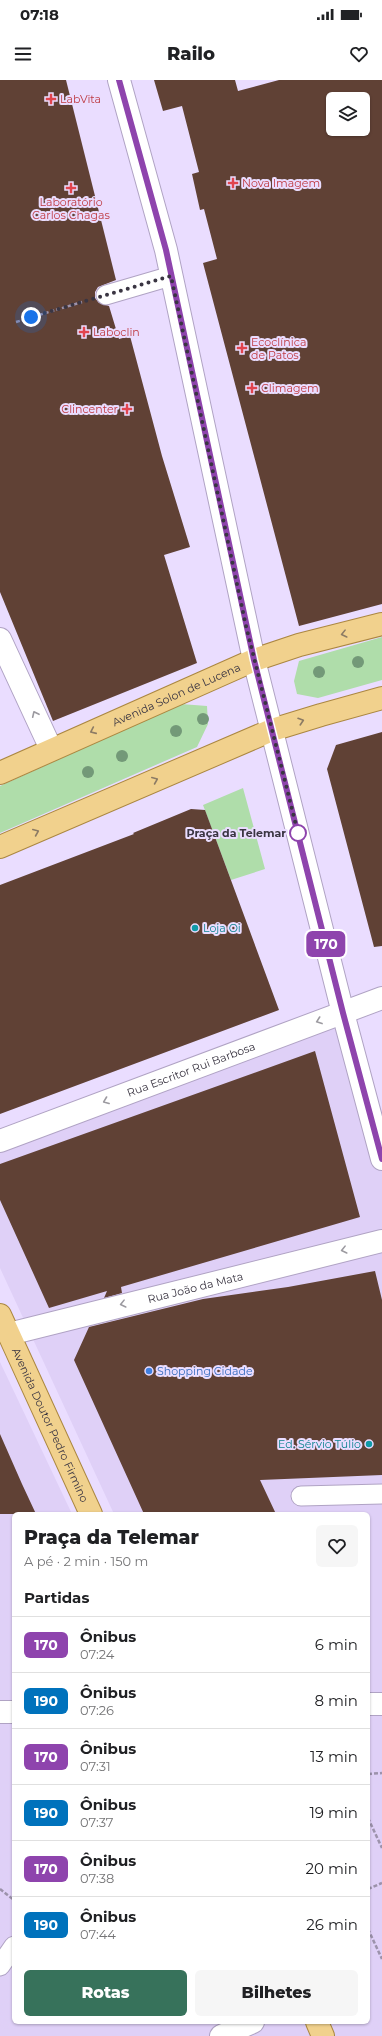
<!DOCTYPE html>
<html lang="pt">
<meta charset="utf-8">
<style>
:root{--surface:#fff;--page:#f6f6f6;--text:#202124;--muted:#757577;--line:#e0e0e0;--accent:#37725b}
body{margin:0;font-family:Montserrat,sans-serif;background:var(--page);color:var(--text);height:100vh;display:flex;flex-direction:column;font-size:15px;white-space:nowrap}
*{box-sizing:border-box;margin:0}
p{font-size:13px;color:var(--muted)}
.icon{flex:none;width:22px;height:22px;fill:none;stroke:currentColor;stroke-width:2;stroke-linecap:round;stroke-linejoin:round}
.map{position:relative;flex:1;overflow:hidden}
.sheet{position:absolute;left:12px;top:1432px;width:358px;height:512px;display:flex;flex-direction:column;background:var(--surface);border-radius:6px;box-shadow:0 1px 3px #0004}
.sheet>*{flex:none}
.badge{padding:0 8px;border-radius:6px;font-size:14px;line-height:26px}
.tools{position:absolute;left:326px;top:12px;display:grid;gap:8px}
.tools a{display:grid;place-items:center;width:44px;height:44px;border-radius:6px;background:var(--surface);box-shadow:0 1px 3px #0004;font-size:20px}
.you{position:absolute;width:20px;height:20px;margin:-10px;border:3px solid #fff;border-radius:50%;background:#1a73e8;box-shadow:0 0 0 6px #1a73e833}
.map>.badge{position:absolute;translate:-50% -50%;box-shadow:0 0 0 2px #fff}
h2{padding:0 12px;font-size:15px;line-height:36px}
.round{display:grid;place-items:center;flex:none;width:42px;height:42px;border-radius:6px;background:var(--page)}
.head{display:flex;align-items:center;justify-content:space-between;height:68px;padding:0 12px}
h1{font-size:19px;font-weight:800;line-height:30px}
.button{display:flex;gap:8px;margin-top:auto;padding:8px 12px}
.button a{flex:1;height:46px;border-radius:6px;background:var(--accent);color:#fff;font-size:16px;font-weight:800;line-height:46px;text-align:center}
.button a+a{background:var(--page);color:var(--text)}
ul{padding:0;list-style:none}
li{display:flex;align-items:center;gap:12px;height:56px;padding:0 12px;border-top:1px solid var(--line)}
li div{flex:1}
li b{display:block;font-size:15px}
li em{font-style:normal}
li .badge{min-width:44px;font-weight:700;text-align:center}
.status{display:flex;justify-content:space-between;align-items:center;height:28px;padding:0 20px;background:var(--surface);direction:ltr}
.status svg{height:11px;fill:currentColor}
header{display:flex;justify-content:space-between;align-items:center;height:52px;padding:0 12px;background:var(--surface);font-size:18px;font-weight:800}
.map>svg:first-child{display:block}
.built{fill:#dfd0f7}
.green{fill:#afddaa}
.building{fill:#604135;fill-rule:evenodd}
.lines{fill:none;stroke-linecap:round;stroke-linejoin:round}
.lane-casing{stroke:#b0a3c4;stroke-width:21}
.street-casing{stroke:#b0a3c4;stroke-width:24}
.primary-casing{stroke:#ab8741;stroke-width:24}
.path{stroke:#9c92ab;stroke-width:2.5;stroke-dasharray:4 2;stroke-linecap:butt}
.lane{stroke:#fff;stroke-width:19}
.street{stroke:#fff;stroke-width:22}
.primary{stroke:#f1d18d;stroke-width:22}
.tree{fill:#739978}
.oneway{stroke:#8c7b64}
.oneway2{stroke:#9c9aa0}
.line-casing{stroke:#fff;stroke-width:9}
.line{stroke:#8e44ad;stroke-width:6}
.walk{stroke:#3a3542;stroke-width:4;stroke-dasharray:0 7.2}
.health-dot{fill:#e0444e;stroke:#eaddff;stroke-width:1.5}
.stop-dot{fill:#fff;stroke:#8e44ad;stroke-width:2}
.culture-dot{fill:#0f9aa8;stroke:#eaddff;stroke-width:1.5}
.shop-dot{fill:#3f7fe0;stroke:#eaddff;stroke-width:1.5}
.labels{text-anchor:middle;stroke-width:4;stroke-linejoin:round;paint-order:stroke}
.health-label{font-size:11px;fill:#be3a42;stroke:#eaddff;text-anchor:start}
.street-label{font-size:11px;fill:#3a3542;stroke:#eaddff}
.stop-label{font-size:11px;font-weight:bold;fill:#3a3542;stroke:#eaddff;text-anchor:end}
.culture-label{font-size:11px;fill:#0d838f;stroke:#eaddff;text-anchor:start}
.shop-label{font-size:11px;fill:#366cbe;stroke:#eaddff;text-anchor:start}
</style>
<div class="status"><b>07:18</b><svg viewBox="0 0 49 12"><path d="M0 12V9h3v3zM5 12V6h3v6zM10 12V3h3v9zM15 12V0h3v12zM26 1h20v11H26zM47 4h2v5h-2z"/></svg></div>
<header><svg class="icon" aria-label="menu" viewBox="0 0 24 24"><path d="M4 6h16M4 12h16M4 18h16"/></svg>Railo<svg class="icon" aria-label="heart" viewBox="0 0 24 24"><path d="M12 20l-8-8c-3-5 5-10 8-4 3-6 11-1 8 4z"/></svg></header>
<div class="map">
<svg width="382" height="1956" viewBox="0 0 382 1956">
<rect width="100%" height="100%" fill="#eaddff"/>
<path class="built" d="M343,933L382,1078V1956H0V1282L72,1434H14V1942H368V1434H114L0,1188V1061Z"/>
<path class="green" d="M382,557V600L318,618L297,614L294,601L299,581Z
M181,624L207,626L208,644L197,667L0,753V706Z
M243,708L265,789L231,800L203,725Z"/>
<path class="building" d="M0,0H66L116,200L98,207L95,212V218L99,223L109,226L119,259L130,256L162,376L190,467L164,475L197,583L53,641L0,512Z
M154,0H235L238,11L279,0H382V524L299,546L203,183L217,179L204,129L200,130L192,94L199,92L182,26L163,31ZM333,19H363V49H333Z
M382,652V866L374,867L327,689L336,665Z
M191,729L205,730L279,930L0,1034V805L134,754L133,753Z
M315,971L360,1137L121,1207L122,1213L104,1218L107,1211L49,1228L0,1120V1084Z
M375,1191L382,1220V1395L260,1400L276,1434H144L74,1280L89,1247L203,1219L288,1207Z
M0,1354L22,1404L36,1434H0Z"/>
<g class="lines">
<g class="lane-casing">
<path id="lane" d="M106,215L171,196
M301,1416L382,1414
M0,1886L14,1866"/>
</g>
<g class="street-casing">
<g id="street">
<path d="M119,0L166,170L254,580L343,933L382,1079"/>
<path d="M0,559L51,669"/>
<path id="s1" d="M0,1061L382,918"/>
<path id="s2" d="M9,1254L382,1161"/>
<path d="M368,1624H382"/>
<path d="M0,1632H14"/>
<path d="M221,1956L253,1942"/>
</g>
</g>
<g class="primary-casing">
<g id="primary">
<path id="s3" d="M0,693L254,580L299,565L382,544"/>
<path d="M0,767L272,650L321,635L382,618"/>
<path id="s4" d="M0,1235L91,1434"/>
<path d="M317,1942L323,1956"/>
</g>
</g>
<path class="path" d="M16,242L82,222
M368,1694L382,1693
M368,1738L382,1768
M0,1809L14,1820
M368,1809L382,1803
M368,1849L382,1879"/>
<use href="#lane" class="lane"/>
<use href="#street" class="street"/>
<use href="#primary" class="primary"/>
</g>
<g class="tree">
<circle cx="358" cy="582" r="6"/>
<circle cx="319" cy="592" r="6"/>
<circle cx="203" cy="639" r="6"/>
<circle cx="176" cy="651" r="6"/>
<circle cx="122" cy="676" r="6"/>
<circle cx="88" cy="692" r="6"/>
</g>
<defs><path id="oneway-chevron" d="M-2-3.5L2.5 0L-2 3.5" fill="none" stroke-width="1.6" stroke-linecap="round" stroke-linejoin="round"/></defs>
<g class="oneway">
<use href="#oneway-chevron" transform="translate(344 554) rotate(166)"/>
<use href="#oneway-chevron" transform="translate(301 641) rotate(-18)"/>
<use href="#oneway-chevron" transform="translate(93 651) rotate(156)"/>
<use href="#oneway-chevron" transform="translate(155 700) rotate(-23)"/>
<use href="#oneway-chevron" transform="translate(36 752) rotate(-23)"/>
</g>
<g class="oneway2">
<use href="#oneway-chevron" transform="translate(35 634) rotate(-115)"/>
<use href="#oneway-chevron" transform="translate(319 941) rotate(160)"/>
<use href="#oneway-chevron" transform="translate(106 1021) rotate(159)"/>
<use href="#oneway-chevron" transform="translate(344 1170) rotate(166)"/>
<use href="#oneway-chevron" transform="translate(123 1224) rotate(166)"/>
</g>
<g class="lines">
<g class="line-casing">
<path id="line" d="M119,0L166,170L254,580L343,933L382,1079"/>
</g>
<use href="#line" class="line"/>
<path class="walk" d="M31,237L171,196L246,546L298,753"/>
</g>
<g class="health-dot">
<path d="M49 13h4v4h4v4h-4v4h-4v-4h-4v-4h4z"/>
<path d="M231 97h4v4h4v4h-4v4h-4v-4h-4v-4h4z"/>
<path d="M69 102h4v4h4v4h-4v4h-4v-4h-4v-4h4z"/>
<path d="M82 246h4v4h4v4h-4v4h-4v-4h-4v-4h4z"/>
<path d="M240 262h4v4h4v4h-4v4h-4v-4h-4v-4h4z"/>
<path d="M250 302h4v4h4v4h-4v4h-4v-4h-4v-4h4z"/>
<path d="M125 323h4v4h4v4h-4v4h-4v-4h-4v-4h4z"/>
</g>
<circle class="stop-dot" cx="298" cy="753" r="8"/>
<g class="culture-dot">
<circle cx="195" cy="848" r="4"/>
<circle cx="369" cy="1364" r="4"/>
</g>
<circle class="shop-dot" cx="149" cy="1291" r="4"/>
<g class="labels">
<g class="health-label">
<text x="60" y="23">LabVita</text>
<text x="242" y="107">Nova Imagem</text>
<text x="71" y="126" text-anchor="middle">Laboratório<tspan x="71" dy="13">Carlos Chagas</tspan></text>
<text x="93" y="256">Laboclin</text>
<text x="251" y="266">Ecoclínica<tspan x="251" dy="13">de Patos</tspan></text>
<text x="261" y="312">Climagem</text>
<text x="118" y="333" text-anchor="end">Clincenter</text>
</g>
<g class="street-label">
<text dy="4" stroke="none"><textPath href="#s3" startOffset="193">Avenida Solon de Lucena</textPath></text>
<text dy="4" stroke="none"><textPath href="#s1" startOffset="204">Rua Escritor Rui Barbosa</textPath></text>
<text dy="4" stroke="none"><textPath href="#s2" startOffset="192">Rua João da Mata</textPath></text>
<text dy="4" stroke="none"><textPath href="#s4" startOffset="121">Avenida Doutor Pedro Firmino</textPath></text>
</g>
<g class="stop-label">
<text x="286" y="757">Praça da Telemar</text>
</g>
<g class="culture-label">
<text x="203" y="852">Loja Oi</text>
<text x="361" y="1368" text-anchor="end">Ed. Sérvio Túlio</text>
</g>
<g class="shop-label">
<text x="157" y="1295">Shopping Cidade</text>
</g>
</g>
</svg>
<div class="tools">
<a><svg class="icon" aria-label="layers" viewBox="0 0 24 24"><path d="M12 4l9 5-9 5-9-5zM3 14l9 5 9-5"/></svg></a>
</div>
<div class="you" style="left:31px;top:237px"></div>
<b class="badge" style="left:326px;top:864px;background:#8e44ad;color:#fff">170</b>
<section class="sheet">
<div class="head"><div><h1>Praça da Telemar</h1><p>A pé · 2 min · 150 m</p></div><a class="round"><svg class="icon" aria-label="heart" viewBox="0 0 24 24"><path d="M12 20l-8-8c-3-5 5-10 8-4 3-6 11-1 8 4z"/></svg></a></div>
<h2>Partidas</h2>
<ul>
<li><span class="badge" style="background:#8e44ad;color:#fff">170</span><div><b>Ônibus</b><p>07:24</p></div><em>6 min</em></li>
<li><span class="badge" style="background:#0072bc;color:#fff">190</span><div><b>Ônibus</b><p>07:26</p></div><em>8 min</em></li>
<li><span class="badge" style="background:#8e44ad;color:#fff">170</span><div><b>Ônibus</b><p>07:31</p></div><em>13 min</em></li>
<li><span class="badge" style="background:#0072bc;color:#fff">190</span><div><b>Ônibus</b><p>07:37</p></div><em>19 min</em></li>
<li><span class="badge" style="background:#8e44ad;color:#fff">170</span><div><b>Ônibus</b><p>07:38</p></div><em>20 min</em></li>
<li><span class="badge" style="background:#0072bc;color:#fff">190</span><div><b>Ônibus</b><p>07:44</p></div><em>26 min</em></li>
</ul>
<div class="button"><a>Rotas</a><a>Bilhetes</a></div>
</section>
</div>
